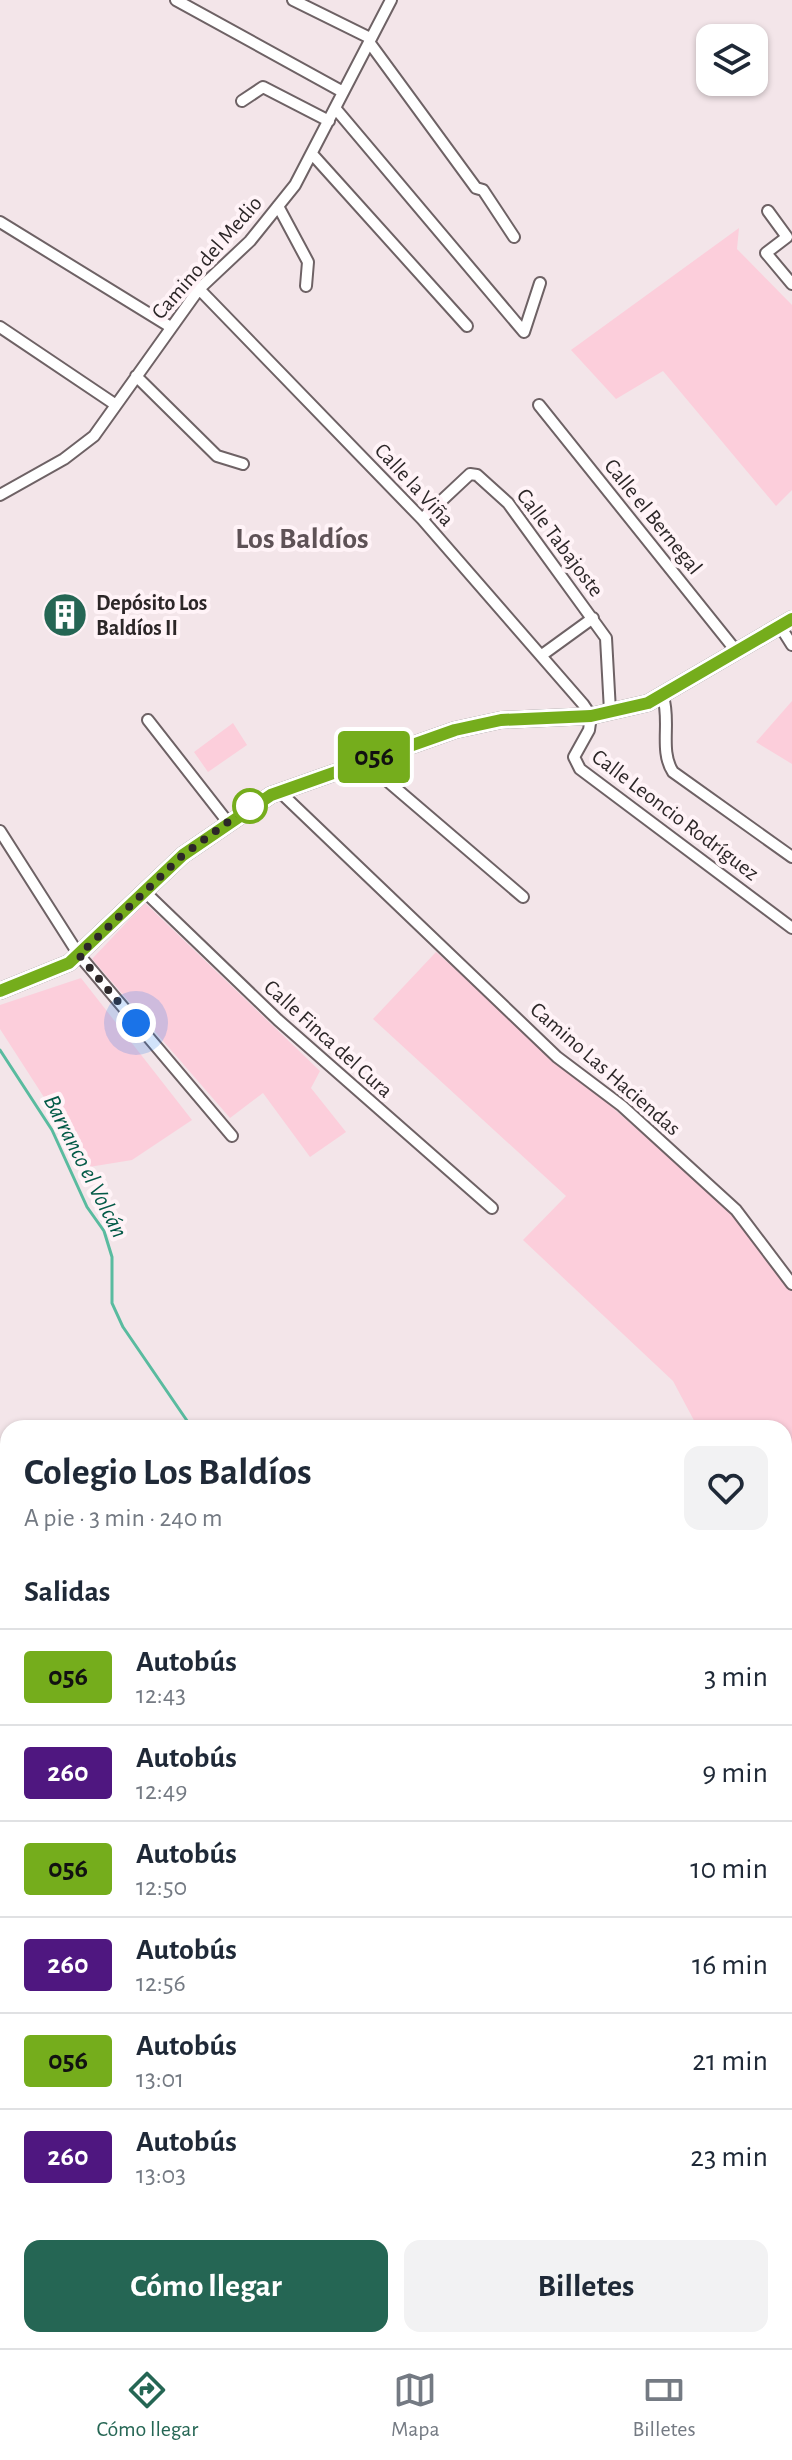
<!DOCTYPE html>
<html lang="es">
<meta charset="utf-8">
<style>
:root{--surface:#fff;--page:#f2f2f3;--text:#1f2937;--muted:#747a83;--line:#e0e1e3;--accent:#256654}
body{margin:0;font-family:"Alegreya Sans",sans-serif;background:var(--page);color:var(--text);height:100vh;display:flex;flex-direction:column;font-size:30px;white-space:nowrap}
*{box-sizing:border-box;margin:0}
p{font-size:26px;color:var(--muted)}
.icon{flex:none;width:44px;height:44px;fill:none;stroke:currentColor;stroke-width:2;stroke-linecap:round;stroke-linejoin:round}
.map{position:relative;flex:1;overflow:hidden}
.panel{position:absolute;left:0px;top:1420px;width:792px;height:928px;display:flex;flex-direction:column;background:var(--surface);border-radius:24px 24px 0 0;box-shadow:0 2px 6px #0004}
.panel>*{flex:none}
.badge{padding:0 16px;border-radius:6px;font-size:28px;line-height:52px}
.controls{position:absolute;left:696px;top:24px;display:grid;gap:16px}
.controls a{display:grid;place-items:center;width:72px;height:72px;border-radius:16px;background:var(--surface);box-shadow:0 2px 6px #0004;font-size:40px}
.you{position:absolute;width:40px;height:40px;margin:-20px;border:6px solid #fff;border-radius:50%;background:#1a73e8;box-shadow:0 0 0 12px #1a73e833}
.map>.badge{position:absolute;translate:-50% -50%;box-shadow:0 0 0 4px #fff}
h2{padding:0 24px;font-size:30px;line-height:72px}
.round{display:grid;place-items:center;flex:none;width:84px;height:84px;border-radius:16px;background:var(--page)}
.overview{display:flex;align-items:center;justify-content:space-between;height:136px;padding:0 24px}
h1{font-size:38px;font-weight:700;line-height:60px}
.action{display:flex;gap:16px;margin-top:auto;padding:16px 24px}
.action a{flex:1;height:92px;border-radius:16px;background:var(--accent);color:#fff;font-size:32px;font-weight:700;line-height:92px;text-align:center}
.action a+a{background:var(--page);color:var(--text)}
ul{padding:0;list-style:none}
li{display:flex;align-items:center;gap:24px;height:96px;padding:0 24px;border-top:2px solid var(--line)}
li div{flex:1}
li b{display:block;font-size:30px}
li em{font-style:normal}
li .badge{min-width:88px;font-weight:700;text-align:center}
.dock{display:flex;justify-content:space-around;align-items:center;height:112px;border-top:2px solid var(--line);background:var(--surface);font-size:22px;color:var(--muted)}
.dock a{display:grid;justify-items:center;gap:4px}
.dock .selected{color:var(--accent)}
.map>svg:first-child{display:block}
.built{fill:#edd6dc}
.green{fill:#fccedb}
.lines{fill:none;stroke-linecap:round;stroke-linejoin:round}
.stream{stroke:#59bb9f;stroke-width:3}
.street-casing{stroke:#6e6265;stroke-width:14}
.secondary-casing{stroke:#6e6265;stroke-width:18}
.street{stroke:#fff;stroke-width:10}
.secondary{stroke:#fff;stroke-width:14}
.line-casing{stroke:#fff;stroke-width:18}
.line{stroke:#75ad1c;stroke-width:12}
.walk{stroke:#2c2728;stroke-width:8;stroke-dasharray:0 14.4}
.stop-dot{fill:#fff;stroke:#75ad1c;stroke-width:4}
.labels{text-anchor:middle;stroke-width:8;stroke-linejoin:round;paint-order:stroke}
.street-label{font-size:22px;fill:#2c2728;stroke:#fff3f7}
.poi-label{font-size:22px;font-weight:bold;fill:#2c2728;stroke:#fff3f7;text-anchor:start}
.water-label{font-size:24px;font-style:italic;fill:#025946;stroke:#fff3f7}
.district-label{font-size:30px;font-weight:bold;fill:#5e5256;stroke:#fff3f7}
</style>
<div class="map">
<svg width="792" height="2348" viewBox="0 0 792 2348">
<rect width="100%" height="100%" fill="#f3e5e9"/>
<path class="built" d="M784,1545L792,1555V1645L784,1649Z
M0,1714L8,1725V1847L0,1837Z"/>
<path class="green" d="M739,228L737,249L792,305V490L776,506L663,371L616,399L571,350Z
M792,701V764L756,742Z
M233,723L247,745L208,772L194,752Z
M145,903L320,1071L311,1088L346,1132L310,1157L263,1093L230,1118L92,959Z
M436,952L731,1212L792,1286V1555L784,1545V1428H698L673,1381L523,1240L566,1196L373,1019Z
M81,978L192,1120L132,1160L89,1167L0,1029V1005Z
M792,1757V1852H784V1769Z
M0,1837L8,1847V1920L0,1926Z"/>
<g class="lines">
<path class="stream" d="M0,1050L52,1130L87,1207L104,1231L112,1257V1303L123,1327L192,1428"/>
<g class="street-casing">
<path id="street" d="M176,0L343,92
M293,0L370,38
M369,42L476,188L483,190L514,237
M242,101L263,87L329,121
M335,108L524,332L540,283
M313,155L467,326
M278,206L308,262L306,286
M768,211L787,237L766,253L792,284
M0,222L169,326
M199,289L422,519L583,704L591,716L589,730L574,757L580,769L792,928
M0,327L116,405
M136,376L217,456L243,464
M539,405L737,652
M0,495L64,459L94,436L199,289L250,241L295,185L391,0
M422,519L470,474L477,475L508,503L606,638L610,711
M780,626L792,645
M542,655L593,618
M663,697C671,721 659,751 673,772L792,857
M148,720L227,821
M364,761L523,897
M280,792L557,1057L622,1106L736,1210L792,1284
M0,831L79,955L232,1136
M144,891L278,1020L492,1208
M0,1703L8,1714
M0,1968L8,1972
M113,2340L117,2348
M231,2340L235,2348
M614,2340L620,2348
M675,2340L680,2348"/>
</g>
<g class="secondary-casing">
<path id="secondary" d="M0,991L69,963L183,855L271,795L455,730L501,720L591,716L648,703L792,619
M784,2259L792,2245
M713,2348L720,2340"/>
</g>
<use href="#street" class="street"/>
<use href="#secondary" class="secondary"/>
</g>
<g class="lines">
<g class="line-casing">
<path id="line" d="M0,991L69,963L183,855L271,795L455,730L501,720L591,716L648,703L792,619"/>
</g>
<use href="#line" class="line"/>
<path class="walk" d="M136,1023L79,955L183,855L250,806"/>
</g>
<defs>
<g id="building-disc" transform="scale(2.3)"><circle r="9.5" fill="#256654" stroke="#fff3f7"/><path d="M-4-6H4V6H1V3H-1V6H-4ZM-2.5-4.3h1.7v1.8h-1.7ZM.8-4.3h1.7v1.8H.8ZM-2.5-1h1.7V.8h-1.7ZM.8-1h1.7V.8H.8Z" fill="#fff"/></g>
</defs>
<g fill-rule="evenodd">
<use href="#building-disc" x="65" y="615"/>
</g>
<circle class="stop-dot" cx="250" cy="806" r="16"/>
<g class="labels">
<g class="street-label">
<text transform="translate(206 257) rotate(-49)" y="8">Camino del Medio</text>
<text transform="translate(415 484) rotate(47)" y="8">Calle la Viña</text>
<text transform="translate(654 516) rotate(51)" y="8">Calle el Bernegal</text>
<text transform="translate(561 542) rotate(53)" y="8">Calle Tabajoste</text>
<text transform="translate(676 814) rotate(37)" y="8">Calle Leoncio Rodríguez</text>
<text transform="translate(329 1038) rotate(42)" y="8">Calle Finca del Cura</text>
<text transform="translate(606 1068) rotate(41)" y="8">Camino Las Haciendas</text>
</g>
<g class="poi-label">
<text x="96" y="610">Depósito Los<tspan x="96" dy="25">Baldíos II</tspan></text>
</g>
<g class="water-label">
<text transform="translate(86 1166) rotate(63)" y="8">Barranco el Volcán</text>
</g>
<g class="district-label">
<text x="302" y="548">Los Baldíos</text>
</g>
</g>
</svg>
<div class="controls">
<a><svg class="icon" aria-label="layers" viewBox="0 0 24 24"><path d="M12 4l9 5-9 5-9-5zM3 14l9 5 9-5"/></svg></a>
</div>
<div class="you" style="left:136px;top:1023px"></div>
<b class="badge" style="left:374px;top:757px;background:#75ad1c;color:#111">056</b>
<section class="panel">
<div class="overview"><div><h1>Colegio Los Baldíos</h1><p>A pie · 3 min · 240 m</p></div><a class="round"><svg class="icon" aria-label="heart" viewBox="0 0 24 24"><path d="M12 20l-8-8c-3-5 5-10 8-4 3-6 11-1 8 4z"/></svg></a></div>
<h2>Salidas</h2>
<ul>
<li><span class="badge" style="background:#75ad1c;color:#111">056</span><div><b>Autobús</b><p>12:43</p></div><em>3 min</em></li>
<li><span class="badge" style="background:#4f1780;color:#fff">260</span><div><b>Autobús</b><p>12:49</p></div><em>9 min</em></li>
<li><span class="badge" style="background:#75ad1c;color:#111">056</span><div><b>Autobús</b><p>12:50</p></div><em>10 min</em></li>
<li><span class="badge" style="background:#4f1780;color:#fff">260</span><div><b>Autobús</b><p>12:56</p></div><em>16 min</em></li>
<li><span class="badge" style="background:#75ad1c;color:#111">056</span><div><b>Autobús</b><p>13:01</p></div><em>21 min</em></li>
<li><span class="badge" style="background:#4f1780;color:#fff">260</span><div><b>Autobús</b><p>13:03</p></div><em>23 min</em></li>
</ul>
<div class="action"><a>Cómo llegar</a><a>Billetes</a></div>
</section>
</div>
<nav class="dock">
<a class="selected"><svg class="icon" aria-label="directions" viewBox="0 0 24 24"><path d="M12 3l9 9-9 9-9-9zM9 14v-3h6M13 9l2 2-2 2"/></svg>Cómo llegar</a>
<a><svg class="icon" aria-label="map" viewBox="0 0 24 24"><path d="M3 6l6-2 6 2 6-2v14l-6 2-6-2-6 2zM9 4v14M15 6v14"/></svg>Mapa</a>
<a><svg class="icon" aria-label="tickets" viewBox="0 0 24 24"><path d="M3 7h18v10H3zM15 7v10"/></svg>Billetes</a>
</nav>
